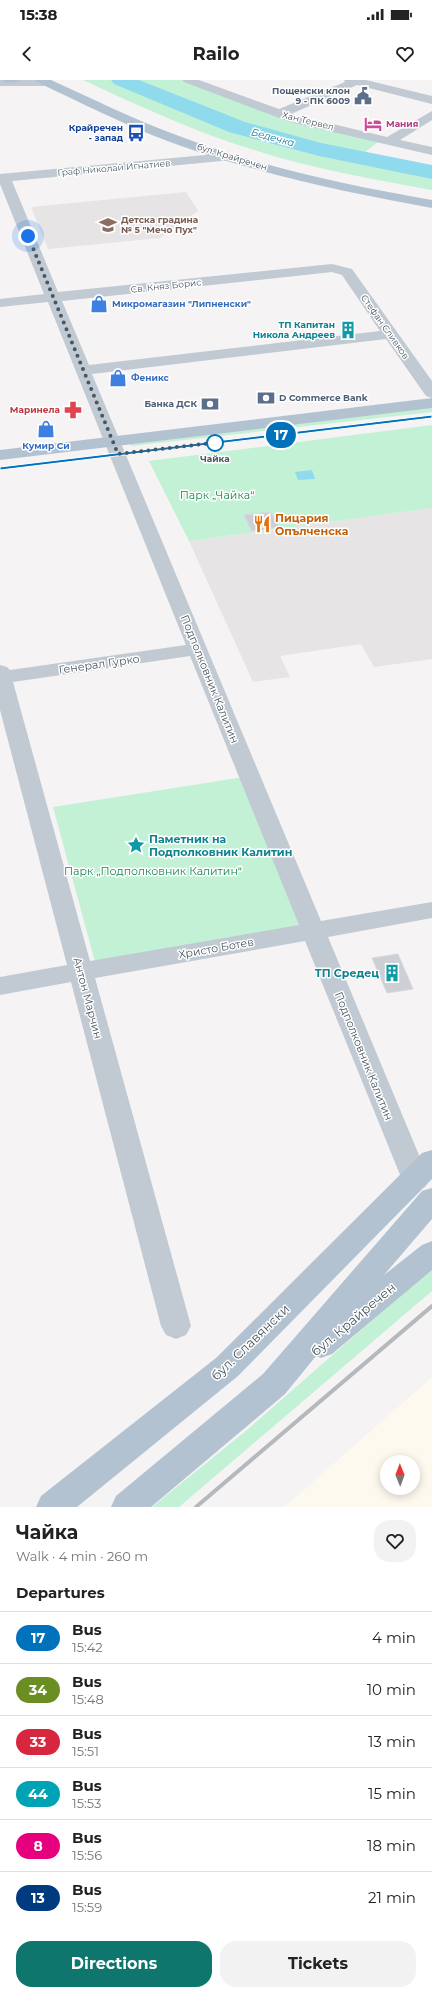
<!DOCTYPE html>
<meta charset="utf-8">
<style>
:root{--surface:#fff;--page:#f2f2f2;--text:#222;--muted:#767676;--line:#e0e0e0;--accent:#0f766e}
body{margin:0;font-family:Montserrat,sans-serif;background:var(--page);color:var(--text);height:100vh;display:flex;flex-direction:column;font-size:15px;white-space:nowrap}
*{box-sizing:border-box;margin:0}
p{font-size:13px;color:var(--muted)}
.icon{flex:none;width:22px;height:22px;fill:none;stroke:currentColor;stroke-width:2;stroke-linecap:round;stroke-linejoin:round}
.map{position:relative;height:1427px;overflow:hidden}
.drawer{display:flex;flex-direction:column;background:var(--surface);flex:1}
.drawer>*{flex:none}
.badge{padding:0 8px;border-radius:13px;font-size:14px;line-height:26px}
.needle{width:26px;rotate:359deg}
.buttons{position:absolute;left:380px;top:1375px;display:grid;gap:8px}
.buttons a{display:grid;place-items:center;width:40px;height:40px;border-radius:50%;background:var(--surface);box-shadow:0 2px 10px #0003;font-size:20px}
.you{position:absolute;width:20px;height:20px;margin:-10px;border:3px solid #fff;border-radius:50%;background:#1a73e8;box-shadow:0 0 0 6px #1a73e833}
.map>.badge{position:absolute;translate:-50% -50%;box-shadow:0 0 0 2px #fff}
h2{padding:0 16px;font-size:15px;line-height:36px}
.round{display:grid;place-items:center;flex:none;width:42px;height:42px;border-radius:16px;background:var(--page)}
.headline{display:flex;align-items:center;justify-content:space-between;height:68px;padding:0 16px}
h1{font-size:19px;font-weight:700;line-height:30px}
.cta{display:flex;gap:8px;margin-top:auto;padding:8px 16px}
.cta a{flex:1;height:46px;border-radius:16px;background:var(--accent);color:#fff;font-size:16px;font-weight:700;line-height:46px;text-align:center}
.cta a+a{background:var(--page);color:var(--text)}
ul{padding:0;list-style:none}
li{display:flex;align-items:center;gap:12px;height:52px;padding:0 16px;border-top:1px solid var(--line)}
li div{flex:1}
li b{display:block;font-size:15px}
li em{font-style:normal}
li .badge{min-width:44px;font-weight:700;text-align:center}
.status{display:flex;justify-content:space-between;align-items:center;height:28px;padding:0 20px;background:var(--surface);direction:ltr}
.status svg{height:11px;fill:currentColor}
header{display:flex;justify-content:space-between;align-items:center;height:52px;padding:0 16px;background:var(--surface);font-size:18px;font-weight:700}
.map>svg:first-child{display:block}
.commercial{fill:#fdf9ef;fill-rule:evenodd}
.education{fill:#e6e4e5}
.green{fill:#c3f1d5}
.water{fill:#90daee}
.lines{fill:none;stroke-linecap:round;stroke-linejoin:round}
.river{fill:#90daee;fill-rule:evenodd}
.building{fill:#cdcfd5;stroke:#d7d9de}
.minor{fill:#c1cad2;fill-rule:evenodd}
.major{fill:#b3c2d1;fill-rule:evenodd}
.rail{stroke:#b5b8bd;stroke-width:4}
.line{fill:#0072bc;stroke:#fff}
.walk{stroke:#4a5661;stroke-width:4;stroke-dasharray:0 7.2}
.stop-dot{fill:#fff;stroke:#0072bc;stroke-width:2}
.labels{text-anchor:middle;stroke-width:3;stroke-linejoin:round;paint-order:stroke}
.far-service-label{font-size:9px;font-weight:bold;fill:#4e5e75;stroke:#fff;text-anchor:end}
.far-street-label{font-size:9px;fill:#4a5661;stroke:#fff}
.far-hotel-label{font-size:9px;font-weight:bold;fill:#b23c85;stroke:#fff;text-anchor:start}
.far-transit-label{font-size:9px;font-weight:bold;fill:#164399;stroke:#fff;text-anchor:end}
.far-education-label{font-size:9px;font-weight:bold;fill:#785e54;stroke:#fff;text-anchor:start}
.far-shop-label{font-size:9px;font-weight:bold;fill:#366cbe;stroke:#fff;text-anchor:start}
.far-culture-label{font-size:9px;font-weight:bold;fill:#0d838f;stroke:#fff;text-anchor:end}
.far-health-label{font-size:9px;font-weight:bold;fill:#be3a42;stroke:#fff;text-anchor:end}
.far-stop-label{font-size:9px;font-weight:bold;fill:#4a5661;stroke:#fff}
.far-water-label{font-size:10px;font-style:italic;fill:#0c7c9b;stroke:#fff}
.park-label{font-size:11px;fill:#17864f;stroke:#fff}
.food-label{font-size:11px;font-weight:bold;fill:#c56008;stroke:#fff;text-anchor:start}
.street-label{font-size:11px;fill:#4a5661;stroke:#fff}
.culture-label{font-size:11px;font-weight:bold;fill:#0d838f;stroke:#fff;text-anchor:start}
.near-street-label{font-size:13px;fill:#4a5661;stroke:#fff}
</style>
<div class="status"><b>15:38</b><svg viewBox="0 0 49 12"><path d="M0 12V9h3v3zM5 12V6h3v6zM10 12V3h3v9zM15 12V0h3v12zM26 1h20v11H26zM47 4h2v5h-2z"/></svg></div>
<header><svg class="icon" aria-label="back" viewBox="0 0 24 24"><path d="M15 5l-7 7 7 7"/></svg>Railo<svg class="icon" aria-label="heart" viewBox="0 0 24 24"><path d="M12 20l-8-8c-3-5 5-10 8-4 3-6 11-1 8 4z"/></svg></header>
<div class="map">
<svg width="432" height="1427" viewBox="0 0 432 1427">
<rect width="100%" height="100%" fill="#f5f3f3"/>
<path class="commercial" d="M432,1297V1427H284ZM387,1382H413V1408H387Z"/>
<path class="education" d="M186,112L198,131L160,158L48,169L31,127Z
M432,428V579L374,587L361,564L280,576L290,597L253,602L189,461Z"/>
<path class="green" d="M83,0H181L378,62L364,73L432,88V110C373,99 312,89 254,70C195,52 139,26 83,0Z
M432,327V332L131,366V364Z
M432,345V428L189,461L149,381Z
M244,697L304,846L95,882L53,727Z
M432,1188V1211L179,1427H152L247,1350Z"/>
<path class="water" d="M312,390L315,399L298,400L295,392Z"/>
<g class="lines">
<path class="river" d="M111,0H139L245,42L321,63L432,85V99L319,76L229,52L114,4Z"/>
</g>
<path class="building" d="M271,432L279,447L252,451L244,435Z
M398,874L413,909L387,913L372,878Z"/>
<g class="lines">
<path class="minor" d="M0,0H51L52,2L46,6H0Z
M182,0H199L279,29L345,2L344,0H366L432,16V24L357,5L291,34L387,57L432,31V40L400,60L432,67V75L290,42L184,2Z
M227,73L232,74L233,77L232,80L12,101L58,212L332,184L352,189L432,301V318L426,316L386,259L92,294L321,841L432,822V838L328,857L429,1099L425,1107L415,1110L405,1107L305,861L95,898L191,1246L186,1255L176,1259L166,1255L161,1246L71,902L0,915V897L67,885L0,630V585L7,587L10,590L186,565L48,222L0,227V219L44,214L0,104V94ZM332,192L342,195L380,251L89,285L62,221ZM190,576L299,845L90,881L13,602Z"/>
<path class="major" d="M4,0H20L18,2L5,3Z
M35,0H51C93,19 135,40 179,56C261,87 346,105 432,120V128C343,112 255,93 170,62C125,45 81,23 37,2Z
M432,318V328L0,380V370Z
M432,1070V1099L238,1296L77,1427H36L41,1416L216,1278L422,1073Z
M432,1108V1139L384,1195L422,1165L432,1161V1190L332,1274L321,1278L316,1276L285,1314L151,1427H111L116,1416L263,1294L422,1111Z"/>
<path class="rail" d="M196,1427L432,1226"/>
</g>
<path class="line" d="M432,335V338L0,390V387Z"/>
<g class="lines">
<path class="walk" d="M28,156L118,374L220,362L215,363"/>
</g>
<defs>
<g id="civic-bare" transform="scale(1.38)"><path d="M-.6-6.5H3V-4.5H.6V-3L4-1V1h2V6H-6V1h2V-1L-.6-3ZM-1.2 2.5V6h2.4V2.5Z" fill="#5c6f8a" stroke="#fff" stroke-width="2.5" paint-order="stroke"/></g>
<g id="hotel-bare" transform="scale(1.38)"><path d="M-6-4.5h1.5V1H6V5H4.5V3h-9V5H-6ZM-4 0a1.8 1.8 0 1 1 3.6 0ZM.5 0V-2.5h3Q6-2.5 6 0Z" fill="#d1479c" stroke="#fff" stroke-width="2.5" paint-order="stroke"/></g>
<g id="bus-bare" transform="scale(1.38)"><path d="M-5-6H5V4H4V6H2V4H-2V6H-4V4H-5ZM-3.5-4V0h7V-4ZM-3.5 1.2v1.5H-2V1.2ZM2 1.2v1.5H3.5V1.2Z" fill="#1a4fb4" stroke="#fff" stroke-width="2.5" paint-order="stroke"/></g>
<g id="school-bare" transform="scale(1.38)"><path d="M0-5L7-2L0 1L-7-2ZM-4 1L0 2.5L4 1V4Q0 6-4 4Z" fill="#8d6e63" stroke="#fff" stroke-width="2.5" paint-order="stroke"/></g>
<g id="shop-bare" transform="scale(1.38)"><path d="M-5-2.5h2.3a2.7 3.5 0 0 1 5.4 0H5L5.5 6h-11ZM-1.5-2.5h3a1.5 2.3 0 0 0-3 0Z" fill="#3f7fe0" stroke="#fff" stroke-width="2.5" paint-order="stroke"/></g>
<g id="building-bare" transform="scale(1.38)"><path d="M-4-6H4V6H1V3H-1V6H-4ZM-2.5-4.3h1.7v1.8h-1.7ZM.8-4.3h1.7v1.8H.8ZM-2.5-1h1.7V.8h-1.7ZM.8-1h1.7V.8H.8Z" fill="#0f9aa8" stroke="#fff" stroke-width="2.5" paint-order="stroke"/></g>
<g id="bank-bare" transform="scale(1.38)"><path d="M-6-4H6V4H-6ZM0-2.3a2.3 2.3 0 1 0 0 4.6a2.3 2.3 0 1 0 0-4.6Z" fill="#5c6f8a" stroke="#fff" stroke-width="2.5" paint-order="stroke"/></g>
<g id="pharmacy-bare" transform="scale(1.38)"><path d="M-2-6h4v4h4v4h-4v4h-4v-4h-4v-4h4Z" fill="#e0444e" stroke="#fff" stroke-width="2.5" paint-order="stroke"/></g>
<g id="restaurant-bare" transform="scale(1.38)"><path d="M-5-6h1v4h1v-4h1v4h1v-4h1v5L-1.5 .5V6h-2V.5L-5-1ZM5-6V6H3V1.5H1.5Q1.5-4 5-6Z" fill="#e8710a" stroke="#fff" stroke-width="2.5" paint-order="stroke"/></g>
<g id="sight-bare" transform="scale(1.38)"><path d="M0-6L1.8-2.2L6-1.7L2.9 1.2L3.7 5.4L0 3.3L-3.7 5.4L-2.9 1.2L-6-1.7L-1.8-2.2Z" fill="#0f9aa8" stroke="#fff" stroke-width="2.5" paint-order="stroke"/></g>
</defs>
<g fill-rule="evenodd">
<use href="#civic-bare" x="363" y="16"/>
<use href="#hotel-bare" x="373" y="44"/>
<use href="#bus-bare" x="136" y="53"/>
<use href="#school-bare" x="108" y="145"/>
<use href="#shop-bare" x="99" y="224"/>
<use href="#building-bare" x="348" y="250"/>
<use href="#shop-bare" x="118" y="298"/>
<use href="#bank-bare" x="266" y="318"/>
<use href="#bank-bare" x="210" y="324"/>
<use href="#pharmacy-bare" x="73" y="330"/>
<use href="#shop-bare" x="46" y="349"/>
<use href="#restaurant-bare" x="262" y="444"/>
<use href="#sight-bare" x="136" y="765"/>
<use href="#building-bare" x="392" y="893"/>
</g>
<circle class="stop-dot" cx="215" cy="363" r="8"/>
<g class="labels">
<g class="far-service-label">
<text x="350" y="14">Пощенски клон<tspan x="350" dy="10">9 - ПК 6009</tspan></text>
<text x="279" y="321" text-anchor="start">D Commerce Bank</text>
<text x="197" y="327">Банка ДСК</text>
</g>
<g class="far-street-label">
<text transform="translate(308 41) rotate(14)" y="3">Хан Тервел</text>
<text transform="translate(232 77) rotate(17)" y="3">бул. Крайречен</text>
<text transform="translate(114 88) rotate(-5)" y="3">Граф Николай Игнатиев</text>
<text transform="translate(166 206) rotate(-6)" y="3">Св. Княз Борис</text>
<text transform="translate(385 247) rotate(55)" y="3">Стефан Сливков</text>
</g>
<g class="far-hotel-label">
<text x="386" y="47">Мания</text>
</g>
<g class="far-transit-label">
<text x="123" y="51">Крайречен<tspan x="123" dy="10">- запад</tspan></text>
</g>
<g class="far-education-label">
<text x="121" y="143">Детска градина<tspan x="121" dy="10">№ 5 "Мечо Пух"</tspan></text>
</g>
<g class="far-shop-label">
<text x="112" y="227">Микромагазин "Липненски"</text>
<text x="131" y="301">Феникс</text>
<text x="46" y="369" text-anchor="middle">Кумир Си</text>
</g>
<g class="far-culture-label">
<text x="335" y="248">ТП Капитан<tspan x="335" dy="10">Никола Андреев</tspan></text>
</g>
<g class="far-health-label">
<text x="60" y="333">Маринела</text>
</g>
<g class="far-stop-label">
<text x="215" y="382">Чайка</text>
</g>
<g class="far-water-label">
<text transform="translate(273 57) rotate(15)" y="4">Бедечка</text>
</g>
<g class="park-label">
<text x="217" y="419">Парк „Чайка“</text>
<text x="153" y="795">Парк „Подполковник Калитин“</text>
</g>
<g class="food-label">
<text x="275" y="442">Пицария<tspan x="275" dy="13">Опълченска</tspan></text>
</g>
<g class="street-label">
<text transform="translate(99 584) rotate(-8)" y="4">Генерал Гурко</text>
<text transform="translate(210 599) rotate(68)" y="4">Подполковник Калитин</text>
<text transform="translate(216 868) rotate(-10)" y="4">Христо Ботев</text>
<text transform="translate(88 918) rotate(75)" y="4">Антон Марчин</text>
<text transform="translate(364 976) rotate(68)" y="4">Подполковник Калитин</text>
</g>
<g class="culture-label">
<text x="149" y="763">Паметник на<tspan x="149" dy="13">Подполковник Калитин</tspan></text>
<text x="379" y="897" text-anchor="end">ТП Средец</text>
</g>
<g class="near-street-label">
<text transform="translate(353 1239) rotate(-40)" y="5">бул. Крайречен</text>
<text transform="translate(250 1262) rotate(-44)" y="5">бул. Славянски</text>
</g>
</g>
</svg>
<div class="buttons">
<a><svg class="needle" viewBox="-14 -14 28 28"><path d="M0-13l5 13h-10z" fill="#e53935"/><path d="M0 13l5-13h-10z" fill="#767676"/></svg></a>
</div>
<div class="you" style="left:28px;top:156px"></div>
<b class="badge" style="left:281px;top:355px;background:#0072bc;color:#fff">17</b>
</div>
<section class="drawer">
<div class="headline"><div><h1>Чайка</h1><p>Walk · 4 min · 260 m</p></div><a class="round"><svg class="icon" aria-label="heart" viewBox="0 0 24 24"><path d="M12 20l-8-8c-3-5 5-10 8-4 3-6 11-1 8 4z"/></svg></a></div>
<h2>Departures</h2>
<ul>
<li><span class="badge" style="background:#0072bc;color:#fff">17</span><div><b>Bus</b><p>15:42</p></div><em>4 min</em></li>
<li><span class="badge" style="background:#6b8e23;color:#fff">34</span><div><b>Bus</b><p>15:48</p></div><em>10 min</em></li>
<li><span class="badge" style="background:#d7263d;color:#fff">33</span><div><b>Bus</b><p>15:51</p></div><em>13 min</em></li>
<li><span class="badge" style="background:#00a3b4;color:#fff">44</span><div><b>Bus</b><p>15:53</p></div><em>15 min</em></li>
<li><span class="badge" style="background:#e6007e;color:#fff">8</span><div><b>Bus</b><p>15:56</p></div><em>18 min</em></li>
<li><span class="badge" style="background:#003b80;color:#fff">13</span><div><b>Bus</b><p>15:59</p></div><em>21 min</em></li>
</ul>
<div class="cta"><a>Directions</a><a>Tickets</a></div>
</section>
